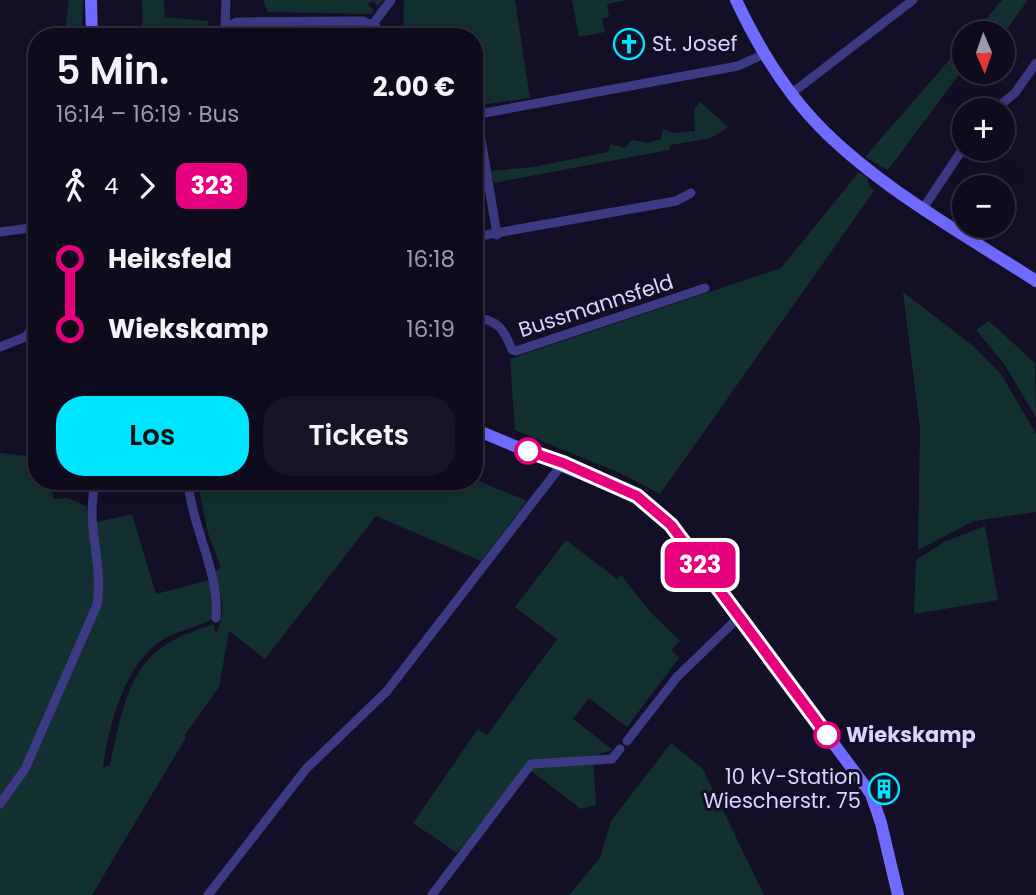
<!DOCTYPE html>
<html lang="de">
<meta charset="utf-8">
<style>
:root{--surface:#0e0b1c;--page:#171425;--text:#f1f3f6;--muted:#9b9ba3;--line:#2e2b3b;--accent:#00e5ff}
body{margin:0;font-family:Poppins,sans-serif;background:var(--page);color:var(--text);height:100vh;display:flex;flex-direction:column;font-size:26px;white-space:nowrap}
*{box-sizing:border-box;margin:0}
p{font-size:23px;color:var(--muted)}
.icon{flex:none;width:38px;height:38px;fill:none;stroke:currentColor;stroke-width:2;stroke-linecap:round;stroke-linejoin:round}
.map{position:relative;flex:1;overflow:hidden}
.details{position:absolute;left:28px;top:28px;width:455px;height:462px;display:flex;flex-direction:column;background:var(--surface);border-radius:28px;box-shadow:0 7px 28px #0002,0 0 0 2px var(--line)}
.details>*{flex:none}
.badge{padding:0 14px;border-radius:10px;font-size:24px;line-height:46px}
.needle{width:46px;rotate:178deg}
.buttons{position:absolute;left:952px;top:21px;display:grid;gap:14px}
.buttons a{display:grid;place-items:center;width:63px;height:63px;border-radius:50%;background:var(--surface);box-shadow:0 7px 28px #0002,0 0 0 2px var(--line);font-size:35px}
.map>.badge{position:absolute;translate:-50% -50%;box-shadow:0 0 0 4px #fff}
.legs{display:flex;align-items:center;gap:10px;height:77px;padding:0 28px;font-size:23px}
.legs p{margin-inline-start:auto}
.head{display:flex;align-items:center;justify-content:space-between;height:119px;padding:0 28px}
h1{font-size:38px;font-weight:600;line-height:52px}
.cta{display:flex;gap:14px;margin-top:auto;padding:14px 28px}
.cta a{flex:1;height:80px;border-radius:28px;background:var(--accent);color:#111;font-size:28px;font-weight:600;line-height:80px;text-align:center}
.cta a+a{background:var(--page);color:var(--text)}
ul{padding:0 28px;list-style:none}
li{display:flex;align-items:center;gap:24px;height:70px;font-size:26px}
li i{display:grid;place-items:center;width:10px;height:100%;margin:0 9px;background:currentColor}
li i::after{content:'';width:18px;height:18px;margin:-9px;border:5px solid;border-radius:50%;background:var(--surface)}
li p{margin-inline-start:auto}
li:first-child i{background:linear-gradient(#0000 50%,currentColor 0)}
li:last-child i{background:linear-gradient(currentColor 50%,#0000 0)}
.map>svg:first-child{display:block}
.green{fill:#12302f}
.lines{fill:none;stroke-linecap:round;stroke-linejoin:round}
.street{stroke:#3d3a85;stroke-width:9}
.secondary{stroke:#6f6bff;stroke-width:12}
.line-1-casing{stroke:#fff;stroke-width:16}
.line-1{stroke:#e6007e;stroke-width:10}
.stop-1-dot{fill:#fff;stroke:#e6007e;stroke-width:3.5}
.labels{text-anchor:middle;stroke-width:6;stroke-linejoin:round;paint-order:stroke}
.poi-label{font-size:21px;fill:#d9d4ff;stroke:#130f26;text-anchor:start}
.street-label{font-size:21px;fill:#d9d4ff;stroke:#130f26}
.stop-label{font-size:21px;font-weight:bold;fill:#d9d4ff;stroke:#130f26;text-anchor:start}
</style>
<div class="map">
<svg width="1036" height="895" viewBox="0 0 1036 895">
<rect width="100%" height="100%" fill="#130f26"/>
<path class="green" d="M69,0H83L82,37H64Z
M142,0H164L165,17L208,21L210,37H143Z
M263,0H383L378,6L373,1L368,4L374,11L371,14L268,12Z
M404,0H515L530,98L474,106V37H308L309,29H403Z
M572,0H627L607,4L609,17L602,19L605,32L579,37Z
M1002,0H1028L1003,35L974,33Z
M964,43V68L888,170L865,157Z
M700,102L728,127L711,138L671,145L669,150L494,183L490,171L533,167L608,152L611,144L625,148L632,140L647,143L661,139L663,129L674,133L695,131L694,110Z
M859,172L867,178L869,186L874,191L660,494L622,474L515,430L510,359L781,268Z
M903,292L972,345L1001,374L1036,434V512L974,521L918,550L920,428Z
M989,321L1035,363L1036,418L1005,365L976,330Z
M0,453L37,457V481H49L54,499L68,498L86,506L89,524L132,514L156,594L210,580L214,618C198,627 180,630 164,639C124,663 109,725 103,768L110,765C120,722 126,668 167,644C181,635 198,630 213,624L216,633C227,611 221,594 215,572L221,568L208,533L199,490L259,481H474V479L527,501L481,561L376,516L265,659L229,631L219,687L185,735V739L92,895H0Z
M985,526L998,600L914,614L916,560L944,542Z
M566,540L617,579L621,575L651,613L680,641L671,650L679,658L627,727L589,698L573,719L613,750L593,756L596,805L581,809L526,767L457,853L413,823L478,729L487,735L557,639L515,607Z
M671,743L703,769L764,895H569L600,858L611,821Z"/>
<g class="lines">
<path class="street" d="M373,24L391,0
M225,29L236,22L363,21L376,27L378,37
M225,29L226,0
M792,93L913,0
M994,110L1015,93L1036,63
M474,115L738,66L764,54
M477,115L497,235
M924,207L964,147
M0,232L37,227
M474,237L676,201L691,193
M474,317C498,320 504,329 512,350L516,351L705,288
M0,347L25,337L37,324
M188,481C192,528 220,573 216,618
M627,741L677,677L738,618
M0,804L25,769L97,605C104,560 84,525 96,481
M208,895L306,769L387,691L563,463
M432,895L531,764L612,759L620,749"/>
<path class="secondary" d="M91,0L92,37
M736,0C758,47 785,92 822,129C883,190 964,234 1036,281
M474,429L637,497L671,525L871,794L881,823L898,895"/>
</g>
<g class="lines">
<g class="line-1-casing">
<path id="line-1" d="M528,451L563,463L637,496L671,525L827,735"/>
</g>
<use href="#line-1" class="line-1"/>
</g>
<defs>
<g id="church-ring" transform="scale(1.575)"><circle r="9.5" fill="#130f26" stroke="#00e5ff" stroke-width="1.5"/><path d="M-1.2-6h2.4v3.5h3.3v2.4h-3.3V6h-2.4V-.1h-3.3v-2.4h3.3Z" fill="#00e5ff"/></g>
<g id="building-ring" transform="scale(1.575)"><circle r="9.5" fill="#130f26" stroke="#00e5ff" stroke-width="1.5"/><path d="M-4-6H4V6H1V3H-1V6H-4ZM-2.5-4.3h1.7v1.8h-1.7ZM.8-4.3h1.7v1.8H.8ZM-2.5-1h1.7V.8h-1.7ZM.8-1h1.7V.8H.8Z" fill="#00e5ff"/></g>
</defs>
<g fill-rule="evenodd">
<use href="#church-ring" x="629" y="44"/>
<use href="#building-ring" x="884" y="789"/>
</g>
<g class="stop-1-dot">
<circle cx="528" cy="451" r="12"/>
<circle cx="827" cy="735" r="12"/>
</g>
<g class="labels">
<g class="poi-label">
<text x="652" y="51">St. Josef</text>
<text x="861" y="784" text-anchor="end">10 kV-Station<tspan x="861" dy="24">Wiescherstr. 75</tspan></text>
</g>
<g class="street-label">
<text transform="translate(596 306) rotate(-18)" y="7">Bussmannsfeld</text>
</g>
<g class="stop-label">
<text x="846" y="742">Wiekskamp</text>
</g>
</g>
</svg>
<div class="buttons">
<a><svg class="needle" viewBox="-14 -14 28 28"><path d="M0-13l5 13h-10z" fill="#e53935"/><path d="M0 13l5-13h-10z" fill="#9b9ba3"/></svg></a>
<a>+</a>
<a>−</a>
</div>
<b class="badge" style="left:700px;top:565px;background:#e6007e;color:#fff">323</b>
<section class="details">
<div class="head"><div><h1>5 Min.</h1><p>16:14 – 16:19 · Bus</p></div><b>2.00 €</b></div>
<div class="legs"><svg class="icon" aria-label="walk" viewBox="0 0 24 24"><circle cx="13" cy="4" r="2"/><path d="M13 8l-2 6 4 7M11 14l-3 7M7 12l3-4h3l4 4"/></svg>4<svg class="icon" aria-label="forward" viewBox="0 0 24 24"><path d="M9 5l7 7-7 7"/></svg><b class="badge" style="background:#e6007e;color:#fff">323</b></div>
<ul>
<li><i style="color:#e6007e"></i><b>Heiksfeld</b><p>16:18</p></li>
<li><i style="color:#e6007e"></i><b>Wiekskamp</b><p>16:19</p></li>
</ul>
<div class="cta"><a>Los</a><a>Tickets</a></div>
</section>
</div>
